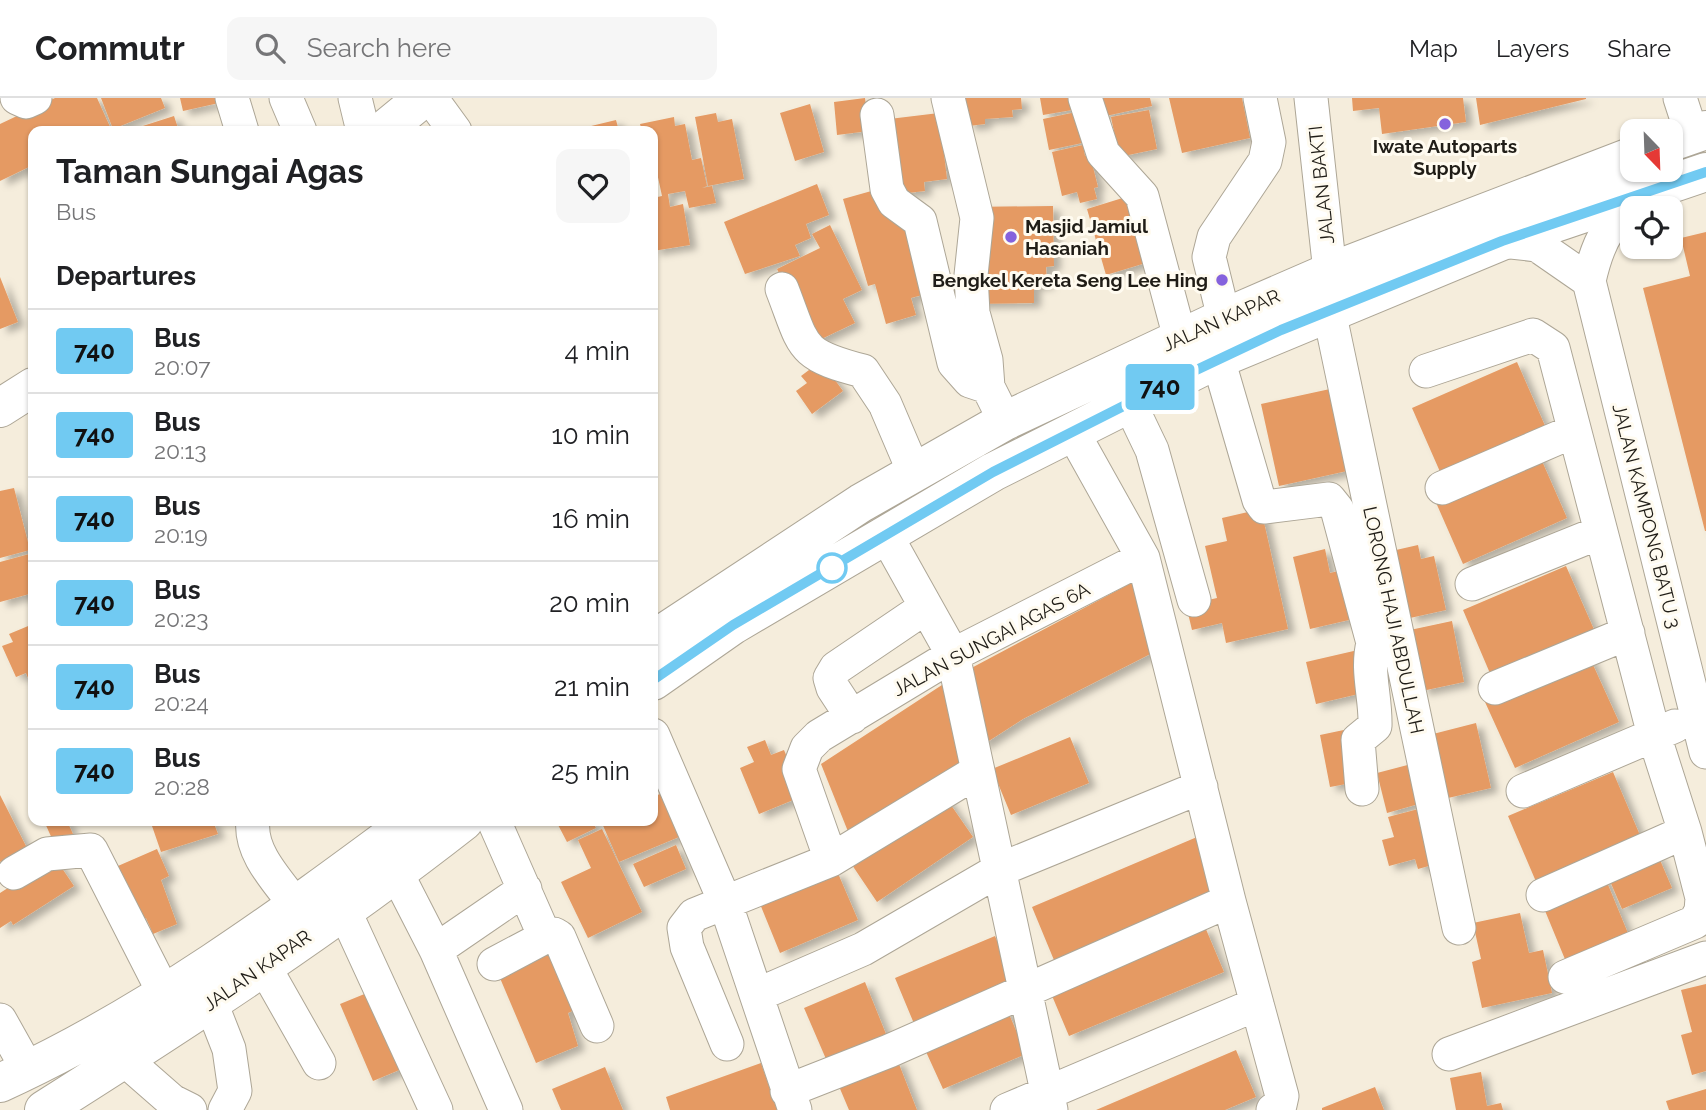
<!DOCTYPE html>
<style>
:root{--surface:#fff;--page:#f6f6f6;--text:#202124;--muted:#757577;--line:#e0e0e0}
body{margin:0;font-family:Raleway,sans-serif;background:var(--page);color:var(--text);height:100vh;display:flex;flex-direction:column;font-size:26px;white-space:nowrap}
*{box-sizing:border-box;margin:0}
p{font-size:23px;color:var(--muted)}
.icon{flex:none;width:38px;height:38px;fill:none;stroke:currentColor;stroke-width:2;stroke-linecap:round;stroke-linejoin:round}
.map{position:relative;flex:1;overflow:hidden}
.sheet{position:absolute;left:28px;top:28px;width:630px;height:700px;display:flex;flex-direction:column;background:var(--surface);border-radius:14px;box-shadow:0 2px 5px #0004}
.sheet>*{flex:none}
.badge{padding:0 14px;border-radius:5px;font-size:24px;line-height:46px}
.needle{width:46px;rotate:157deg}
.fabs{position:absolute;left:1620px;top:21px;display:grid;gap:14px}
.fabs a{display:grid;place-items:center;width:63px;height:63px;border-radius:14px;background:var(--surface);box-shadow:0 2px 5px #0004;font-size:35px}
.map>.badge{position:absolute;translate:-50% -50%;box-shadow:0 0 0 4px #fff}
h2{padding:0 28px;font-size:26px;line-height:63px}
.round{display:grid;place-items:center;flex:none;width:74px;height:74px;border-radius:14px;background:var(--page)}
.headline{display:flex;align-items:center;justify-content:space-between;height:119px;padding:0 28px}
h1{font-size:33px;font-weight:700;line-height:52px}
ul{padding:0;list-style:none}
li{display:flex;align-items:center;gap:21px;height:84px;padding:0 28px;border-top:2px solid var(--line)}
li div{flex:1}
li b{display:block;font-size:26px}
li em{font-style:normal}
li .badge{min-width:77px;font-weight:700;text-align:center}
header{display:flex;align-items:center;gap:42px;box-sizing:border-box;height:98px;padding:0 35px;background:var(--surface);border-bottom:2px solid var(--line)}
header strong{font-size:33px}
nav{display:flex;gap:38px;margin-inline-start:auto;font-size:24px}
.search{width:490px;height:63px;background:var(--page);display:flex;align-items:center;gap:18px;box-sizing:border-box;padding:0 24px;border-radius:14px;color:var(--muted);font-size:26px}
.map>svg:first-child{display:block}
.building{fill:#e59a63;filter:url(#shadow)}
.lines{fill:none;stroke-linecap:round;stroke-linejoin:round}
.minor-casing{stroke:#ada696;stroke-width:35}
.highway-casing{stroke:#ada696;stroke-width:40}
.minor{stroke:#fff;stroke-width:33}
.highway{stroke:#fff;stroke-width:38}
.line-casing{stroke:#fff;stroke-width:16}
.line{stroke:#71caf2;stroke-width:10}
.poi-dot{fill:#8562dd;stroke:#fffbf0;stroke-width:2.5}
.stop-dot{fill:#fff;stroke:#71caf2;stroke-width:3.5}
.labels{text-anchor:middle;stroke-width:6;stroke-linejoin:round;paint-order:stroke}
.poi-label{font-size:19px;font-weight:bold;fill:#201d17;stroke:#fffbf0}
.street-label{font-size:19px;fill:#201d17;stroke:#fffbf0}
</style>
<header>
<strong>Commutr</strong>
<div class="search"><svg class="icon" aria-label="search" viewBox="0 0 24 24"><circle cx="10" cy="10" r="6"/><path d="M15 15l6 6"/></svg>Search here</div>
<nav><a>Map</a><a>Layers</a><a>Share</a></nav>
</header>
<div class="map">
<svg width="1706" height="1012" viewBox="0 0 1706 1012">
<defs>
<filter id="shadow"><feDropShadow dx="7" dy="4.5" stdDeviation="3.5" flood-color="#0004"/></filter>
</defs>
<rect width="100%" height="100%" fill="#f5eddc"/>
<path class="building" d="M55,0H97L111,31L33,33V67L0,83V26Z
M101,0H161L165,10L113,31Z
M180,0H237V1L183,13Z
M865,0L869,33L837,37L834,4Z
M958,0H1021L1022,11L1012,12L1013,19L985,21V26L969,28Z
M1040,0H1076L1078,11L1043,17Z
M1097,0H1150L1152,8L1101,19Z
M1169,0H1242L1250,40L1182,55Z
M1352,0H1463L1466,24L1382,36L1379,10L1353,13Z
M1476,0H1586V1L1480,27Z
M810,6L824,54L795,63L780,15Z
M1149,12L1157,51L1119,59L1111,19Z
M1081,13L1087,44L1049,52L1043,21Z
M716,15L718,24L732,21L744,81L708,88L695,19Z
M939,15L947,81L924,84L925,93L890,97L881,22Z
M174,18L179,33H127Z
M674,19L675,28L685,26L692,62L701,60L707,88L702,90L712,88L716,105L689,110L685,93L668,96L670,109L683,106L690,147L653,153V100L662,98L653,56V33H642L640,26Z
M616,22L619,33H589L587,29Z
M1083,47L1085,58L1090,57L1098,89L1094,90L1097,101L1080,105L1077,94L1062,98L1052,54Z
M817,86L829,117L806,126L811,140L795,147L800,158L745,176L724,124Z
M882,90L903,117L926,196L911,200L916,217L886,226L875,186L868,188L843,101Z
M1129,98L1149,164L1106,177L1087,111Z
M1053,108L1054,168L1046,169L1047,187H1034V205L969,206L968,109Z
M830,127L862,192L843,201L855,225L813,245L777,171L820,150L812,136Z
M1706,134V433H1705L1643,190L1690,178L1681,140Z
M0,179L18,224L0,231Z
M821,263L843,293L812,316L796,293L807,285L801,278Z
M1517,264L1546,330L1441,376L1412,310Z
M1330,291L1347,373L1279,388L1261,306Z
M1538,354L1567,420L1463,466L1434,400Z
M14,390L30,452L0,460V393Z
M1261,411L1288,531L1226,545L1222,525L1192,532L1186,507L1217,500L1205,448L1227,443L1222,420Z
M1418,447L1421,461L1434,458L1446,512L1410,520L1396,452Z
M1325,451L1330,475L1351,470L1362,519L1310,531L1293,459Z
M33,455V495L0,504V464Z
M1566,468L1596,536L1492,580L1463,512Z
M1133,484L1164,549L1023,621L981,648L962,575Z
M1452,523L1464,584L1422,593L1410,532Z
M33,526V586L31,587L26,575L16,579L2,548L13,544L9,536Z
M1358,552L1367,594L1316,606L1306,564Z
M1589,558L1619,624L1515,670L1485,604Z
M945,585L963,662L849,736L821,666Z
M1476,625L1491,690L1448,700L1433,636Z
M1358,629L1368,682L1330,689L1320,637Z
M1070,639L1089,685L1011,717L992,671Z
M765,642L771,657L784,652L803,698L759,716L740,670L754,664L747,649Z
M1419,664L1429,703L1387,715L1377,675Z
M1613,674L1642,742L1537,786L1508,718Z
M660,696L679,739L619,764L601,723H653V699Z
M0,697L27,750L0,764Z
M944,697L973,739L877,804L848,761Z
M1426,709L1436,766L1418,771L1415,761L1389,768L1382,742L1394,739L1388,719Z
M44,723H67L73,736L54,745Z
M167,723H213L218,736L161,754L152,728Z
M556,723H592L596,730L567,744Z
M602,731L642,814L588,840L561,784L591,770L578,742Z
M1197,739L1221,796L1056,867L1032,809Z
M676,747L686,771L644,789L633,766Z
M157,751L169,778L161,782L177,826L153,836L146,820L135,825L111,771Z
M1657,755L1672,790L1622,811L1607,776Z
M55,760L74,788L13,827L11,823L0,830V795Z
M837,773L858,822L780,855L760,806Z
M1604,777L1632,845L1569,871L1541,803Z
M1520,815L1529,855L1543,852L1552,895L1482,910L1472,864L1481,861L1473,825Z
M1205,829L1224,874L1069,938L1050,893Z
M995,838L1015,886L915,928L895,880Z
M553,849L579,910L568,915L578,948L536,965L497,873Z
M865,884L886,936L826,961L804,910Z
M1706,886V973L1692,977L1681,937L1692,934L1681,892Z
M384,888L416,965L373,983L340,906Z
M1006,909L1026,956L943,991L922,945Z
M1236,952L1256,999L1225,1012H1096Z
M897,961L917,1012H849L838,986Z
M761,965L777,1012H670L666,999Z
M605,969L623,1012H561L552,991Z
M1481,974L1487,1008L1501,1005L1503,1012H1456L1450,980Z
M1375,989L1384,1012H1322V1010Z
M1706,991V1012H1669L1666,1003Z"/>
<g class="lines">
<g class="minor-casing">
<path id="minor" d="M17,0L26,4L35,0
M232,0L242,33
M286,0L300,33
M355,0L363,33
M431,0L455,33
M948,0L977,120L971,177L973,215L986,262L988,289L1005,323
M1085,0L1103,55L1142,98L1180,240
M1311,0L1330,174
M1680,0L1692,37
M877,17L887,91L894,104L920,123L954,265L970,283L988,289
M1643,94C1610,125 1599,138 1589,183L1706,654
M1502,143L1537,147L1589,183
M782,191C805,250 798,256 863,273L885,306L914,374
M1329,213L1459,830
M1224,220L1209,159L1214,139L1265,63L1269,44L1260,0
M1218,261L1259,402L1264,409L1329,401L1337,411L1373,545C1366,573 1376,599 1375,628L1358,642L1362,691
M1426,273L1533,237L1553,250L1654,637L1685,734L1702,800L1701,813L1695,824L1565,879
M1129,304L1152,352L1194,502
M1072,333L1143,460L1229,803L1282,998L1280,1007L1273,1012
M1442,390L1574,333
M887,439L953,557L1051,1012
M1472,486L1601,434
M1495,590L1628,535
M852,619L833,590L830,580L836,570L926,509
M653,637L725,804L795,1012
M1523,693L1675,628
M253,723C249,755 279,784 297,809
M494,723L545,839L554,836L559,839L597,928
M831,762L799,671L807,650L819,638L953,557L1143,460
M14,775L47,756L91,752L165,897
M397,776L436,852L506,1012
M1543,797L1685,734
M344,812L436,1012
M436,852L525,791
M494,866L545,839
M265,870L319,965
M757,897L863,851L999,772L1201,689
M211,905L229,951L235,993L225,1012
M0,922L28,972
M727,946L687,849L684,830L694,817L831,762L978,673
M1449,956L1706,860
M124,961L172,1003L190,1012
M787,993L889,953L1229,803
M1007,1012L1257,906"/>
</g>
<g class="highway-casing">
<path id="highway" d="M383,33L423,0
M1671,44L1706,32
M0,310L33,289
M653,542L861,405L1005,323L1224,220L1330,174L1633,58
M653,583L733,527L993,374L1218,261L1502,143L1706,74
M0,985C149,917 280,820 411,723
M44,1012C188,921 330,828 464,723"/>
</g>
<use href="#minor" class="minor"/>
<use href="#highway" class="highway"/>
</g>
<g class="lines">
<g class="line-casing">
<path id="line" d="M653,582L733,527L993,374L1173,283L1281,232L1502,143L1706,74"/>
</g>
<use href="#line" class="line"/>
</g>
<g class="poi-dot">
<circle cx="1445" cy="26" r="7"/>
<circle cx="1011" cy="139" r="7"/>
<circle cx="1222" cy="182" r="7"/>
</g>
<circle class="stop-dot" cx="832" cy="470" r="14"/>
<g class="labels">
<g class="poi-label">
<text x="1445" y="55">Iwate Autoparts<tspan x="1445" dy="22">Supply</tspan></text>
<text x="1025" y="135" text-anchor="start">Masjid Jamiul<tspan x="1025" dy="22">Hasaniah</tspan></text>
<text x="1208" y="189" text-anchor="end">Bengkel Kereta Seng Lee Hing</text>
</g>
<g class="street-label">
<text transform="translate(1321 87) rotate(-96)" y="7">JALAN BAKTI</text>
<text transform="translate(1221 222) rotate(-24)" y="7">JALAN KAPAR</text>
<text transform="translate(1647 418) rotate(76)" y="7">JALAN KAMPONG BATU 3</text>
<text transform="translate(1394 522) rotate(78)" y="7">LORONG HAJI ABDULLAH</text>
<text transform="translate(991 541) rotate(-28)" y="7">JALAN SUNGAI AGAS 6A</text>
<text transform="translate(257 872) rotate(-35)" y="7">JALAN KAPAR</text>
</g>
</g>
</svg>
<div class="fabs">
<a><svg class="needle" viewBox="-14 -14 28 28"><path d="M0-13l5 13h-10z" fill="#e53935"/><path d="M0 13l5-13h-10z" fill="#757577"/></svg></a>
<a><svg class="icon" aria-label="locate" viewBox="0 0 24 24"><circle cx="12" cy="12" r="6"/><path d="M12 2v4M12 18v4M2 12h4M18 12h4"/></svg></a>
</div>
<b class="badge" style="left:1160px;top:289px;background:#71caf2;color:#111">740</b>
<section class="sheet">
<div class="headline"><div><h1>Taman Sungai Agas</h1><p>Bus</p></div><a class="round"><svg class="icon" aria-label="heart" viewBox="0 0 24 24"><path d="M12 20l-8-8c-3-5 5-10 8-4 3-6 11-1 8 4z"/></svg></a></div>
<h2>Departures</h2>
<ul>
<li><span class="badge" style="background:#71caf2;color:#111">740</span><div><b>Bus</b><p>20:07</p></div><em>4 min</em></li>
<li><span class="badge" style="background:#71caf2;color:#111">740</span><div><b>Bus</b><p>20:13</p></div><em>10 min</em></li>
<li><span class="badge" style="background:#71caf2;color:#111">740</span><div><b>Bus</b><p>20:19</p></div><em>16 min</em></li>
<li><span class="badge" style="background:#71caf2;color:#111">740</span><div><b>Bus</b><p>20:23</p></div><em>20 min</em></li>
<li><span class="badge" style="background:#71caf2;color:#111">740</span><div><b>Bus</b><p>20:24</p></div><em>21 min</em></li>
<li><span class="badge" style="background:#71caf2;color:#111">740</span><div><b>Bus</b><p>20:28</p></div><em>25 min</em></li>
</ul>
</section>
</div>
